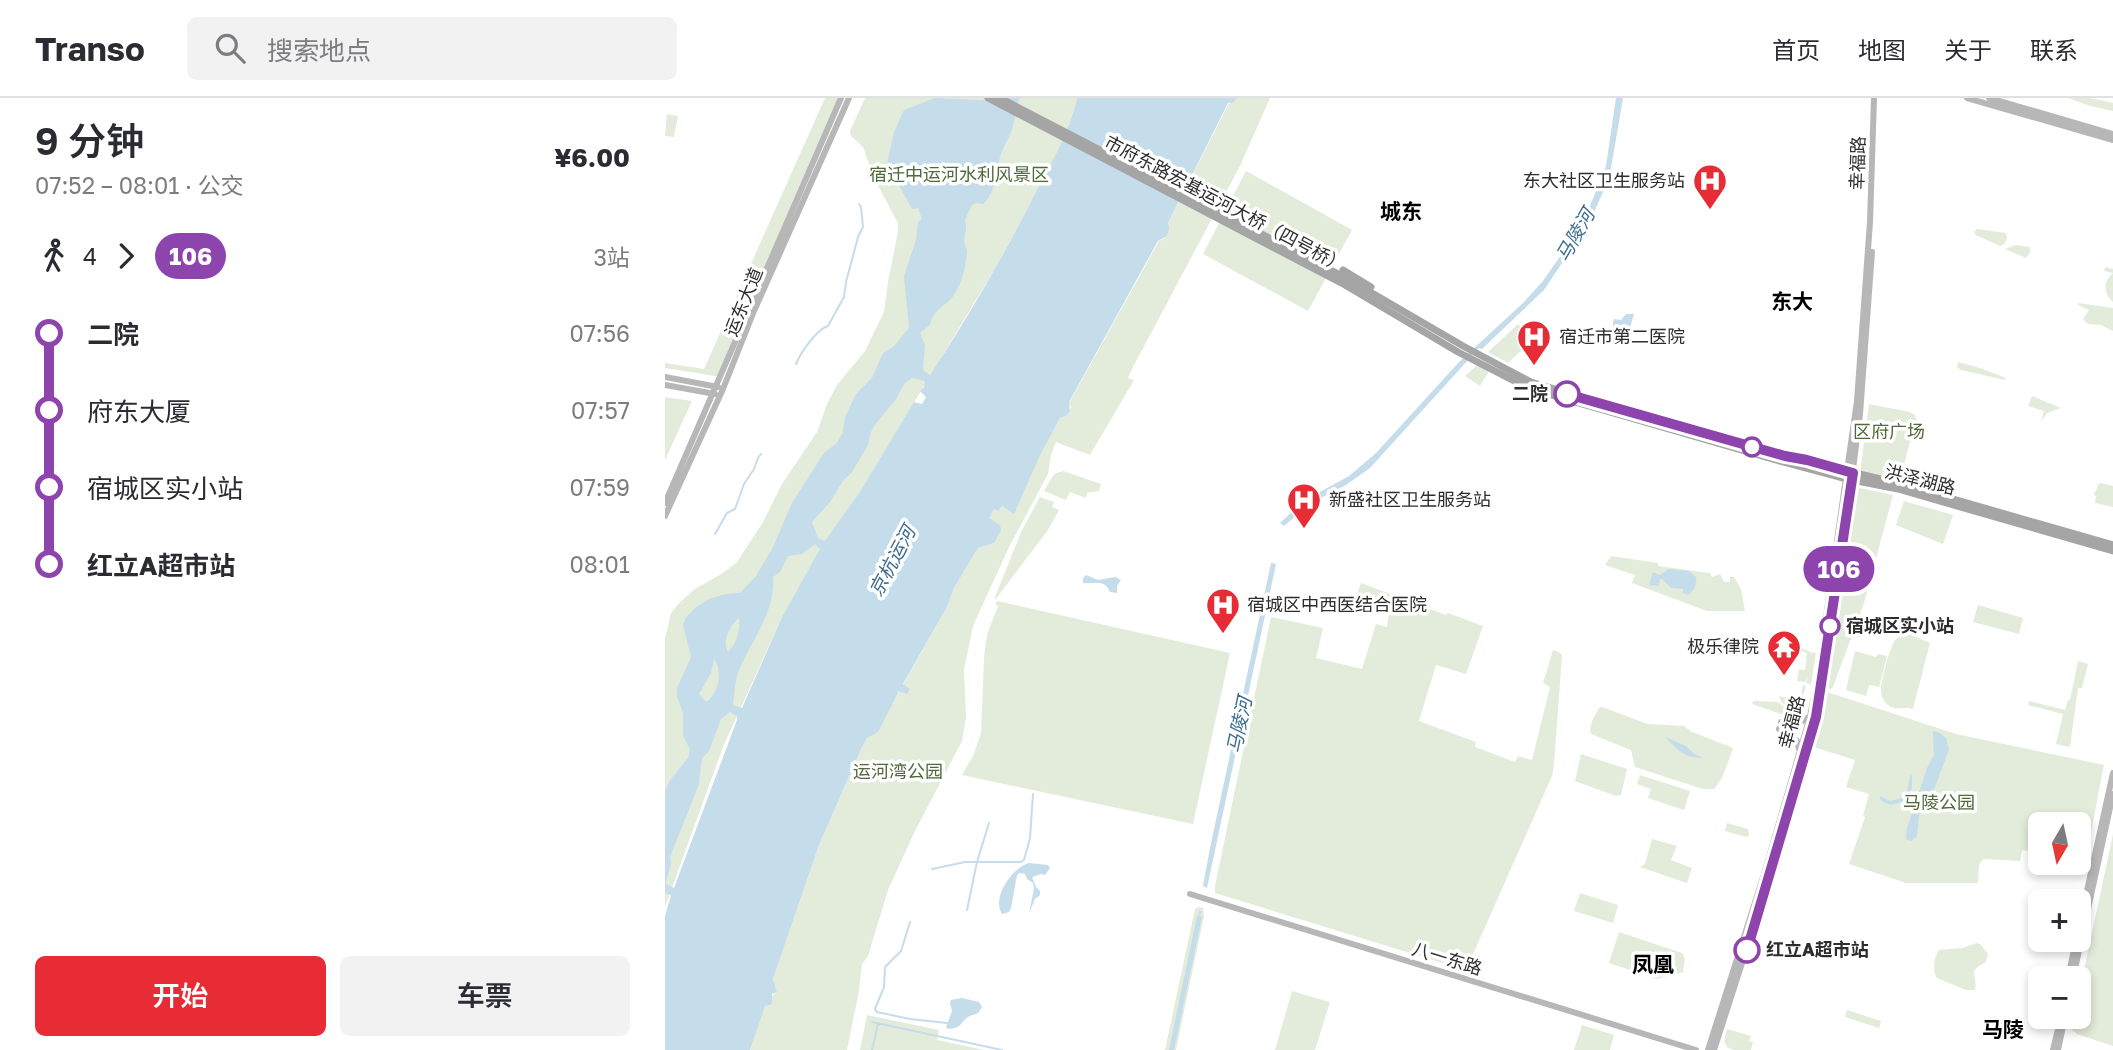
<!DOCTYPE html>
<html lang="zh">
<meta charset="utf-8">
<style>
:root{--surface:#fff;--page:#f2f2f3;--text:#2b2b33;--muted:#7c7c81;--line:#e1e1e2;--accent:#e72c35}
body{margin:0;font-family:"Golos Text","Noto Sans SC",sans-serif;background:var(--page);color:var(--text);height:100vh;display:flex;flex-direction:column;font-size:26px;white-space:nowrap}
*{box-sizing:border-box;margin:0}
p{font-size:23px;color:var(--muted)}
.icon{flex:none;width:38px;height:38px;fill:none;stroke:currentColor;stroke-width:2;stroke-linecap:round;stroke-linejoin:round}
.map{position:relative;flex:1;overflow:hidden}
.panel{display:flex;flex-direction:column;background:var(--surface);width:665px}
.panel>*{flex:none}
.badge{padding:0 14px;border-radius:23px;font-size:24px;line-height:46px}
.needle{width:46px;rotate:189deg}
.fabs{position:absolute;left:1363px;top:714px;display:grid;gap:14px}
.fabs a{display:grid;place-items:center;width:63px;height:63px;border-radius:10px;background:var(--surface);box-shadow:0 4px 10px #0003;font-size:35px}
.map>.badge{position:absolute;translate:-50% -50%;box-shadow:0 0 0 4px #fff}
.legs{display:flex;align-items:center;gap:10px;height:77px;padding:0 35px;font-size:23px}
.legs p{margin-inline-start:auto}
.summary{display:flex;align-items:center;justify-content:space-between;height:119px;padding:0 35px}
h1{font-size:38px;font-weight:600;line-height:52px}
.cta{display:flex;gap:14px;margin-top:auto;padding:14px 35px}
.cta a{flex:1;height:80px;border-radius:10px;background:var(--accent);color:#fff;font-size:28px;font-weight:600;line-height:80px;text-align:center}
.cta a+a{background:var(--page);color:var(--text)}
ul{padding:0 35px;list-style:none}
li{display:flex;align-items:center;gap:24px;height:77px;font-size:26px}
li i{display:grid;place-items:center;width:10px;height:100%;margin:0 9px;background:currentColor}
li i::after{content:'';width:18px;height:18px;margin:-9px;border:5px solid;border-radius:50%;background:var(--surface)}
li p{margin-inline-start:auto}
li:first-child i{background:linear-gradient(#0000 50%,currentColor 0)}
li:last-child i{background:linear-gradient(currentColor 50%,#0000 0)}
header{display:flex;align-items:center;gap:42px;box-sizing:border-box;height:98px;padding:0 35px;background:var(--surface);border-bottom:2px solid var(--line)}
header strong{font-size:33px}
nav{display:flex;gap:38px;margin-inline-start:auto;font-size:24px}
.search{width:490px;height:63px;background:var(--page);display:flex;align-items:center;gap:18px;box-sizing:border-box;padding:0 24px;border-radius:10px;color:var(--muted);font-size:26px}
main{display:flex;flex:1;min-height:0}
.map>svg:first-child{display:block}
.green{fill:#e3ebda}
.water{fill:#c5dceb;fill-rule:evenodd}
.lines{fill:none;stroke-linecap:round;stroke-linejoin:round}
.stream{stroke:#c5dceb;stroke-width:2}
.secondary{stroke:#b7b7b7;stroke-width:6}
.primary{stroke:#a5a5a5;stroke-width:7}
.line-1-casing{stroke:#fff;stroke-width:16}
.line-1{stroke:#8e44ad;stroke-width:10}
.stop-1-dot{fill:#fff;stroke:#8e44ad;stroke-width:3.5}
.labels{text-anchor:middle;stroke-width:7;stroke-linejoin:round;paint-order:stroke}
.street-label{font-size:18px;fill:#2d2d2d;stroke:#fff}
.park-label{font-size:18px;fill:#4f693a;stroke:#fff}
.poi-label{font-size:18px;fill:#2d2d2d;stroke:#fff;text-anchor:start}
.stop-label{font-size:18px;font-weight:bold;fill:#2d2d2d;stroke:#fff;text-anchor:start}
.water-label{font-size:19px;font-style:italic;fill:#3a6c8f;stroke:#fff}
.quarter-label{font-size:21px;font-weight:bold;fill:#000;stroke:#fff}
</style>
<header>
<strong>Transo</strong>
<div class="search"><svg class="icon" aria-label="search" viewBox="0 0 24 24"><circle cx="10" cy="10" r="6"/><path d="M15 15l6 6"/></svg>搜索地点</div>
<nav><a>首页</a><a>地图</a><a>关于</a><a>联系</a></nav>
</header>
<main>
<section class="panel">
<div class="summary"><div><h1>9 分钟</h1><p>07:52 – 08:01 · 公交</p></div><b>¥6.00</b></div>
<div class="legs"><svg class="icon" aria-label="walk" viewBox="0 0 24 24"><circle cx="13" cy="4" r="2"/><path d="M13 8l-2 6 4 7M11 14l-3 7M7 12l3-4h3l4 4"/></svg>4<svg class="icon" aria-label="forward" viewBox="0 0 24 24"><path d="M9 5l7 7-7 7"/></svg><b class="badge" style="background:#8e44ad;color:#fff">106</b><p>3站</p></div>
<ul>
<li><i style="color:#8e44ad"></i><b>二院</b><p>07:56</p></li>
<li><i style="color:#8e44ad"></i><span>府东大厦</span><p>07:57</p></li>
<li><i style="color:#8e44ad"></i><span>宿城区实小站</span><p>07:59</p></li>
<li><i style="color:#8e44ad"></i><b>红立A超市站</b><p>08:01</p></li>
</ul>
<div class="cta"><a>开始</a><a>车票</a></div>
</section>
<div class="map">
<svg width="1448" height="952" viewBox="0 0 1448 952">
<rect width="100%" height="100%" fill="#fff"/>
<path class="green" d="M160,0H178L56,279L0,270V265L39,271Z
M200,0H412L406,25L397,47L331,169L196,392L160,444L117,519L58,649L0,809V541L6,515L14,505L30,491L58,475L72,464L98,424L117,386L152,334L162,306L172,287L200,253L219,214L223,184L233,134V125L209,80L198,49L186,38L185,33Z
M571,0H605L575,68L468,269L463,280L469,282L425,357L391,344L386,357L383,376L344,449L308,528L299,572L301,620L297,643L249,735L223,792L203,858L197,866L194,893L182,952H85C91,936 97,902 112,894L108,881L154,747L196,651L202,640L212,633L282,509L289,490L313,450L329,445L335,427L323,420L329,411L337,408L348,415L346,405L395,320L401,318L406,310L404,305L494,143L500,140L503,125L564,5Z
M1403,0H1425L1448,5V13L1425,8Z
M2,16L13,18L9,39L0,38Z
M581,73L687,132L643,213L538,156Z
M1312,131L1341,135L1342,140L1339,146L1335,148L1311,137L1309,134Z
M1351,147L1365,149V154L1361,160L1340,151Z
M1440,169L1448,171V204C1438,195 1438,183 1448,175L1439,173Z
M1413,205L1448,210V233L1436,227L1423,226L1418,221L1424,212L1413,207Z
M853,226L868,241L843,265L823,254Z
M1293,264L1315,270L1341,280L1340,282L1296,272L1292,269Z
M812,267L824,273L815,288L800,278Z
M1367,298L1396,310L1382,315L1376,324L1379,313L1363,308Z
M0,299L27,303L0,362Z
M1204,306L1245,314L1250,317L1251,321L1235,382L1195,375Z
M398,373L436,386L434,393L422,395L421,400L405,394L401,402L379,393L389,376Z
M1436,385L1448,388V409L1430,405L1431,398L1429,397L1433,387Z
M1190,389L1228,397L1199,505L1168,589L1165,591L1161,587Z
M375,399L389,404L387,409L394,412L383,432L330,502V499L357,432Z
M1239,403L1288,417L1278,446L1231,427Z
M946,458L993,465V468L1045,475L1047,479L1055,476L1059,484H1065V479H1069L1076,491L1080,513H1042L967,485L970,477L940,467Z
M696,485L781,517L783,515L818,528L801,576L771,567L754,623L811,644L810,649L850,664L853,658L867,662L885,589L878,585L888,552L895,555L897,558L889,666L887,678L805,863L802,869L797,871L550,795V788L606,519L658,530L651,560L697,571L711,526L722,529L724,512L691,499Z
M332,503L565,555L528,726L297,677L309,656L316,635L319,560L322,536L333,508L330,506Z
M1313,507L1358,520L1354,536L1308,524Z
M1247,537L1265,545L1248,611C1239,608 1230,614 1222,606C1217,602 1216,596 1216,590C1217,581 1225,547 1231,541C1236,537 1241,537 1247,537Z
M1131,548L1146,554V557L1147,554L1151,555L1146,586L1141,585L1143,580L1140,584L1132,583L1134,571L1140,572L1142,555L1136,553L1134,558L1127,556Z
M1190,553L1211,559L1213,556L1222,558L1214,589L1204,587L1201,598L1181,592Z
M1413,563L1423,566L1417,590H1413L1405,649L1391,646L1398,616L1363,607L1364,603L1400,612L1403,602H1405Z
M1138,586L1141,589L1134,608L1127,610L1117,605L1114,598L1135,603Z
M1162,594L1291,636L1439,667L1421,759H1414V726H1376L1375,755L1357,752L1355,763L1318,761L1314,767L1313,785H1241L1184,766L1200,719L1198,718L1204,696L1181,689L1190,662L1149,649L1160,596Z
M1089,603L1112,604L1127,613V620L1087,606Z
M937,609L983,626L1019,628L1027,634L1066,649L1068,651L1057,680L1049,691H1038L970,669L966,652L926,636C923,628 930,617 934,610Z
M916,656L962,671L956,697L951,698L910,683Z
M975,677L1025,693L1019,712L983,700L986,691L972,686Z
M1062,725L1083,731L1084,738L1081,739L1060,733Z
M1448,736V948L1412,936L1406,931L1409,919H1414V896Z
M987,741L1012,748L1006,762L1027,770L1022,785L975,769L980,766Z
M915,795L953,807L948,825L909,813Z
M533,809L538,810L539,818L511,952H500L530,811Z
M954,834L1017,855L1020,861L1018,874L992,881L944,865Z
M1312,845L1315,846L1323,856L1321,864C1301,874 1313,876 1310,892H1301L1272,880C1267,873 1269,859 1274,852L1297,850Z
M627,893L665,904L650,952H610Z
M1182,912L1216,923L1214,930L1180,919Z
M202,917L274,932L272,942L319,952H195Z
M917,927L949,937L945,952H909Z
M1062,931L1086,938L1084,943L1088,944L1086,952H1068L1062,949L1059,943Z"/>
<path class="water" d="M270,0L316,2L325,0H355C350,10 351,18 348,28C345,39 338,48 335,59C332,74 330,96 318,106L311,105L307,107L300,122C303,133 299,134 299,143C300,147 302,150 302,154C301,168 296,191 285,202C276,210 268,213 265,227L255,235L260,247L258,272L265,277C304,218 339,157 371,94C388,61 404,37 412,0H571L569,4L563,5L503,125L504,131L502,138L493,143L404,304L405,313L401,318L395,320L374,359L349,416L337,408L333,413L329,411L324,420L335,427L336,432L329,445L313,450L289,490L282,509L238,586L245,591L242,596L234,593L213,634L202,640L196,651L154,747L108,881L112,894L107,896V906L100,908L85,952H0V818L6,797L0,795V693L5,682L23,660L25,652L18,637V615L12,598V590L26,559L18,527L21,519L30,510L44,501L61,496L75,495L91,478L108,449L127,405L159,355L172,345L178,334L180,319L191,296L207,280L218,255L228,249L244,230L239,178L251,142L253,124L257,121L253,110L247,111L222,66L229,34L239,12ZM247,280L260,283L259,289L255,293L261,299L257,306L249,304L196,392L160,443L153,440L147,424L165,404L178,383L187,374L203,347L206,334L209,328L231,301L239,286ZM150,446L155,451L117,519L77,610L68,607C70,593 69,584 75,570C87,542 111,512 108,479L115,474L123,458L137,456ZM74,520C75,533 72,545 63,554C57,542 64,529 74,520ZM49,561C58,573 54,596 41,604L34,596L46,575ZM65,614L72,618V622L9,790L1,786C1,776 8,770 5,759L34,686L37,660L44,653L56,621Z
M951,0H958L945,76H943L939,92L925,123L879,192L817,251L814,250L705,370L681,387L646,405L619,428L615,425L640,402L684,378L711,355L795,263L858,205L878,183L918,125L927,103L941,68Z
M961,216H969L964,233V239L961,241C952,237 945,232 949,221L956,222Z
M606,465L611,466L542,790L538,788L545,750Z
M1004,471L1024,473L1031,479C1032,486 1029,493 1023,497L1018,495V491L1006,490L997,481H995L994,488L984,487L988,474L995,477Z
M421,477L433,482L450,479L456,482L452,488V495L445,494C440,481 428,486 418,485V480Z
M1268,633L1275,635L1281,640L1284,651L1263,708L1254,717L1252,739L1246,743L1241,741L1242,730L1262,670L1269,657Z
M1000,639L1021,648L1028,655L1038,660C1019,660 1012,651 1000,639Z
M1247,677V689L1244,700C1234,705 1224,711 1215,701V698L1225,703L1237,700L1242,693L1245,678Z
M364,765L383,767L385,770L380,777L376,776L367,779L371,789L375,793V797L370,801L364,816L369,790L368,785L362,781L360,776L355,775L352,777L346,810L344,814L337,816C326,799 348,769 364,765Z
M532,818L537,819L509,952H504Z
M297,900L314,904L317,909C313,918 310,915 303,919C294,925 298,930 283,931L281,929L287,913L285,905L286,902Z"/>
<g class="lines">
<path class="stream" d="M131,266C136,254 152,231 163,228L179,199L181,184L193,139L198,129L196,109L194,106
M50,436L62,415L70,411L79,386L89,371L93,360L96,356
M1246,696L1254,699
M267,771L300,764H356L359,762L365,740L368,696
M302,812L312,764L324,725
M534,821L535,814
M245,824L236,853L220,869L219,889L210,911L212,914L245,921L282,925
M207,924L337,952
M207,952L213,926"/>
<path class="secondary" d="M1302,0L1448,42
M1324,0L1448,36
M0,279L53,289
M0,287L50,296
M0,405L176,0
M0,418L58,291L89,213L184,0
M1116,624L1133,626L1144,619
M1114,631L1132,643L1134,651
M525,796L1031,952
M1414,829L1448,675
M1403,880L1411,842
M1408,880L1448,696
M1043,952L1100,773L1145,618L1151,589L1192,303L1205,124L1209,0
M1049,952L1106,775L1151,619L1179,442L1195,316L1207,154
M1388,952L1396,919
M1393,952L1400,919"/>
<path class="primary" d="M323,0L680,187L793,254L865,291L1118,364L1182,381L1233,391L1448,453
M335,0L683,181L798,248L866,284L1120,358L1236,386L1448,447
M678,172L706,189"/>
</g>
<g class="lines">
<g class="line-1-casing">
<path id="line-1" d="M902,296L1120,358L1142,362L1188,375L1151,619L1082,852"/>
</g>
<use href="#line-1" class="line-1"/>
</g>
<defs>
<g id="hospital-pin" transform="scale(1.75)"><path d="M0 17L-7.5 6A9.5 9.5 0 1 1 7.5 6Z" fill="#e72c35" stroke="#fff"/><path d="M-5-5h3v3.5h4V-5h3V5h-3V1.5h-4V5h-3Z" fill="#fff"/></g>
<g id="temple-pin" transform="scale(1.75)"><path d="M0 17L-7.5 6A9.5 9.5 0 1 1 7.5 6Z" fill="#e72c35" stroke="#fff"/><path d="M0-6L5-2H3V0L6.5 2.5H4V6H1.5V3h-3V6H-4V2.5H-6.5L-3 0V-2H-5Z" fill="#fff"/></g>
</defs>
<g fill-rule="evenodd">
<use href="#hospital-pin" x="1045" y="83"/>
<use href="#hospital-pin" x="869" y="239"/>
<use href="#hospital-pin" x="639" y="402"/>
<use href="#hospital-pin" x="558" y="507"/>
<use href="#temple-pin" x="1119" y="549"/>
</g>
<g class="stop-1-dot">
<circle cx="902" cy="296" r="12"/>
<circle cx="1087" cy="349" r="9"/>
<circle cx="1165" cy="528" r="9"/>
<circle cx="1082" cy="852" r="12"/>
</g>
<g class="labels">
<g class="street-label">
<text transform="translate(1193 65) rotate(-88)" y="6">幸福路</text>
<text transform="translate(560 106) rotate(28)" y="6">市府东路宏基运河大桥（四号桥）</text>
<text transform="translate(79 204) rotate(-68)" y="6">运东大道</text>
<text transform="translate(1255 382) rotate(14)" y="6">洪泽湖路</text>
<text transform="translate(1127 624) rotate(-75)" y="6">幸福路</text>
<text transform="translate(782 861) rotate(17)" y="6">八一东路</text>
</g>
<g class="park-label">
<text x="294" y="83">宿迁中运河水利风景区</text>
<text x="1224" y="340">区府广场</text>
<text x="233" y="680">运河湾公园</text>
<text x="1274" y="711">马陵公园</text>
</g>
<g class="poi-label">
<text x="1020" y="89" text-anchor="end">东大社区卫生服务站</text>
<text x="894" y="245">宿迁市第二医院</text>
<text x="664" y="408">新盛社区卫生服务站</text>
<text x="582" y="513">宿城区中西医结合医院</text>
<text x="1094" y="555" text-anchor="end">极乐律院</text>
</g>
<g class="stop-label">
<text x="883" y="302" text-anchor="end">二院</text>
<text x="1181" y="534">宿城区实小站</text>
<text x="1101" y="858">红立A超市站</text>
</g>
<g class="water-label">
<text transform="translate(910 137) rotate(-60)" y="7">马陵河</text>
<text transform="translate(227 463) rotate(-62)" y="7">京杭运河</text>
<text transform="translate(574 627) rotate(-78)" y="7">马陵河</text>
</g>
<g class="quarter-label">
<text x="736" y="121">城东</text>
<text x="1127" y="211">东大</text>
<text x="988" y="874">凤凰</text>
<text x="1338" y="939">马陵</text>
</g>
</g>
</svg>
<div class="fabs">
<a><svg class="needle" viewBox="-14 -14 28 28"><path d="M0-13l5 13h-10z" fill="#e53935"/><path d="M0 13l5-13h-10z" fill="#7c7c81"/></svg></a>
<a>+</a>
<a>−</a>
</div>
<b class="badge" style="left:1174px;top:471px;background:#8e44ad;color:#fff">106</b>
</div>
</main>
